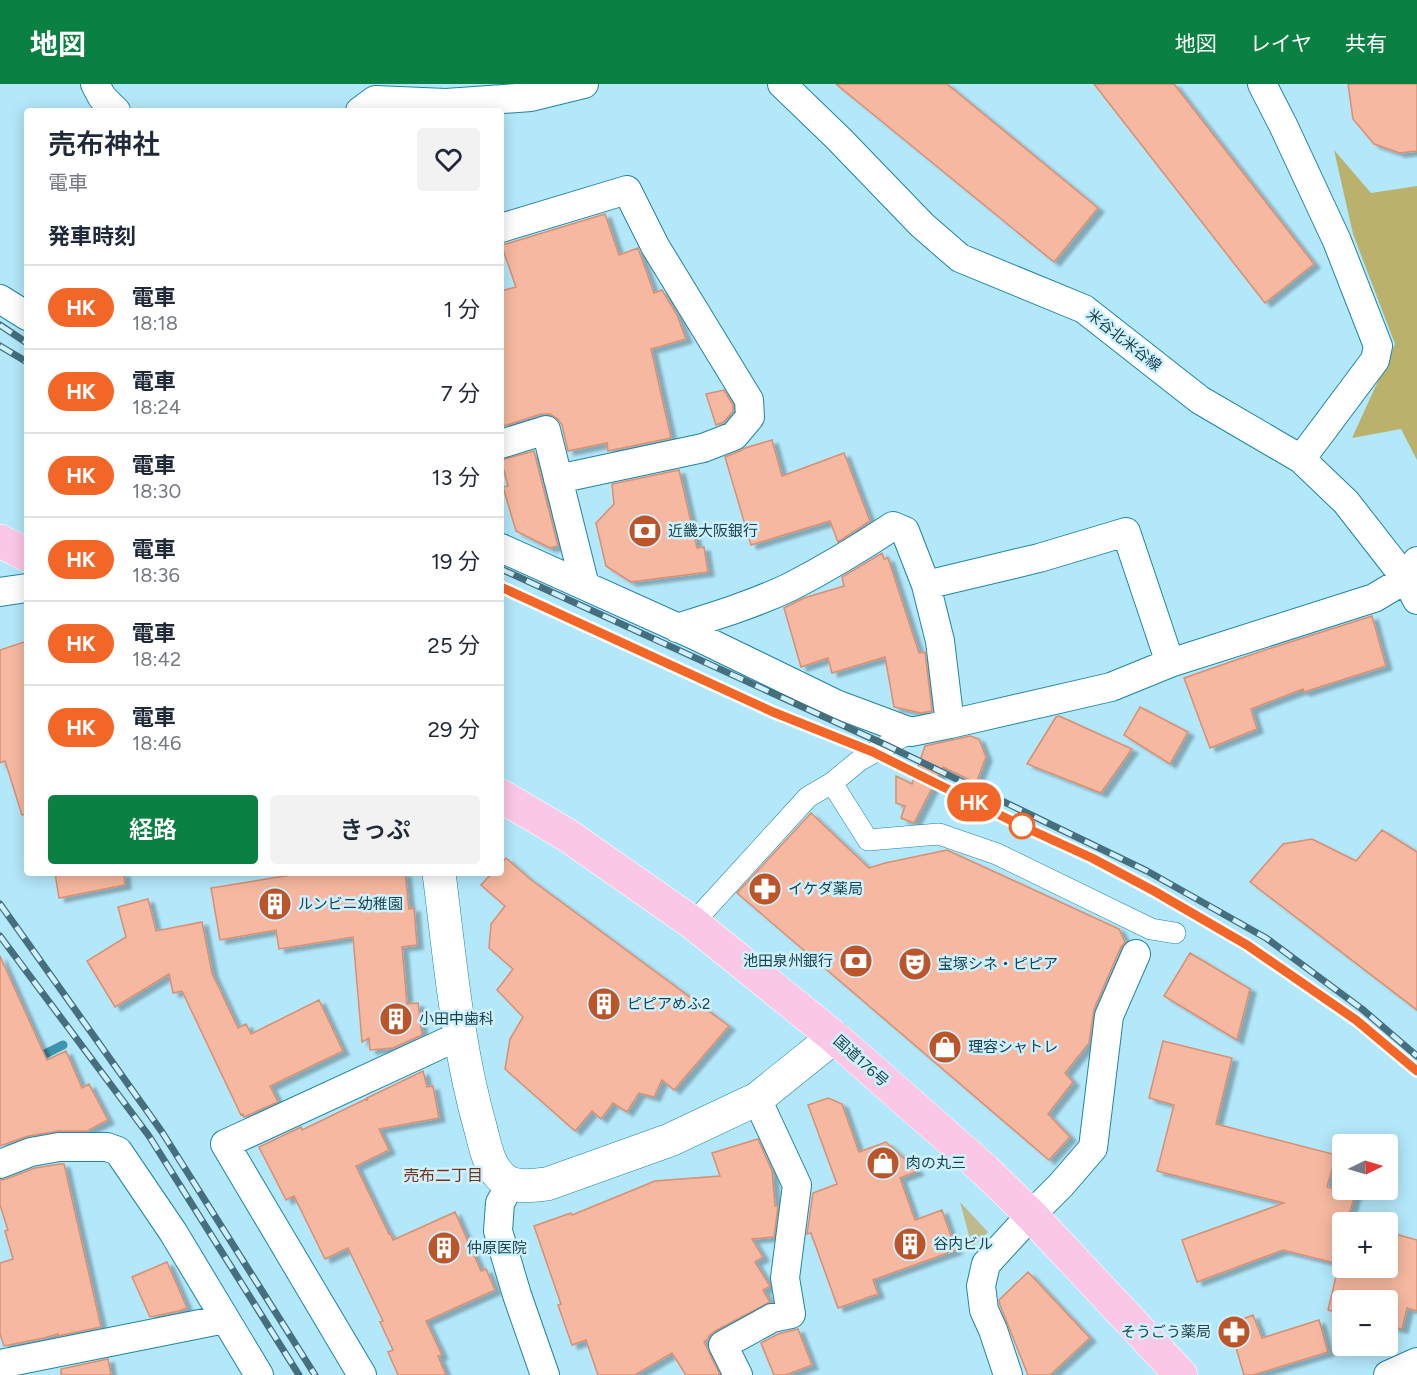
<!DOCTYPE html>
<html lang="ja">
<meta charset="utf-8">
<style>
:root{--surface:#fff;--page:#f2f2f3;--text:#1f2937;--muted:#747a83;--line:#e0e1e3;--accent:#0b8043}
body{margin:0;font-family:Figtree,"Noto Sans JP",sans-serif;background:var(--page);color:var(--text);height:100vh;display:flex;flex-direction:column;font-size:22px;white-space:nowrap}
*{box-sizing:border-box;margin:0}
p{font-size:20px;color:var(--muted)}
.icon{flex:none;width:33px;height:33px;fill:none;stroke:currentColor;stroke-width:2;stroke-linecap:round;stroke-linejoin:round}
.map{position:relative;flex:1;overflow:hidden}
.panel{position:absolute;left:24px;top:24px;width:480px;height:768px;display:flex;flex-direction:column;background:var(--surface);border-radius:6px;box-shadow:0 3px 15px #0003}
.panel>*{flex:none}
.badge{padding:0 12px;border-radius:20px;font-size:21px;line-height:39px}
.needle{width:39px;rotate:85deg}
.buttons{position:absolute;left:1332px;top:1050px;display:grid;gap:12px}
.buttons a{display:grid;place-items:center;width:66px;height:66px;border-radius:6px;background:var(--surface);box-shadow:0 3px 15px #0003;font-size:30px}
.map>.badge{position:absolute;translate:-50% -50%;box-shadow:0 0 0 3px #fff}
h2{padding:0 24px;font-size:22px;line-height:54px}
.round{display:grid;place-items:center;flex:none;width:63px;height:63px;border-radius:6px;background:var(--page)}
.head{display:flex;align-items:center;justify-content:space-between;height:102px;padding:0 24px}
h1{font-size:28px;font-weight:600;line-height:45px}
.button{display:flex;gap:12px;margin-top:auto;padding:12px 24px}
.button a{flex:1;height:69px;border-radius:6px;background:var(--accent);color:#fff;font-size:24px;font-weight:600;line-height:69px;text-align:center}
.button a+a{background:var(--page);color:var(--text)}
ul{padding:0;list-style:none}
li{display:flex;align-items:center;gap:18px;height:84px;padding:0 24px;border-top:2px solid var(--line)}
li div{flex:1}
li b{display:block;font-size:22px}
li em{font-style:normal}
li .badge{min-width:66px;font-weight:700;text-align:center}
header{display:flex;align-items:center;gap:36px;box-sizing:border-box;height:84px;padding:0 30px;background:var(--accent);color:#fff}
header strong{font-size:28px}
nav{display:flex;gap:33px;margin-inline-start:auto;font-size:21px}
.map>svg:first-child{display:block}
.green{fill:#bfba8d}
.forest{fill:#b9b16c}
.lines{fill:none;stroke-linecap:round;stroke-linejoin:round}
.stream{stroke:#3e93ae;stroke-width:9}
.building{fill:#f6b8a0;stroke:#d88f72;stroke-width:1.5;filter:url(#shadow)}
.pedestrian-casing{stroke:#1e85a2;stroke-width:22}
.minor-casing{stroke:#1e85a2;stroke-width:30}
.tertiary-casing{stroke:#1e85a2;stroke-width:34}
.trunk-casing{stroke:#fff;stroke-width:34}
.pedestrian{stroke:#fff;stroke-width:21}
.minor{stroke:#fff;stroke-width:28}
.tertiary{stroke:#fff;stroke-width:33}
.trunk{stroke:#fbc7e6;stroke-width:33}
.rail-casing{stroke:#456f7e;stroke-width:7}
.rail{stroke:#cff1fe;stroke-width:4.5;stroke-dasharray:14;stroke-linecap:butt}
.line-casing{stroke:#fff;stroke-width:14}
.line{stroke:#f26627;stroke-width:9}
.stop-dot{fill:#fff;stroke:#f26627;stroke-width:3}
.labels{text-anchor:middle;stroke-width:5;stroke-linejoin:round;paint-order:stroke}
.street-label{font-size:15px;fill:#1b424f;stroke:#cff1fe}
.poi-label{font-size:15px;fill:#1b424f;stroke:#cff1fe;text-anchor:start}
.neighbourhood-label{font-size:16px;fill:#753417;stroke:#cff1fe}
</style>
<header>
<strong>地図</strong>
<nav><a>地図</a><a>レイヤ</a><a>共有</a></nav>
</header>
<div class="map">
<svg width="1417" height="1291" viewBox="0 0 1417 1291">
<defs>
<filter id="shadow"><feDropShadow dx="6" dy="4" stdDeviation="1.5" flood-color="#0004"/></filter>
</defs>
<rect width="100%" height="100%" fill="#b3e7fa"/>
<path class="green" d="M960,1118L988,1148L972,1163Z"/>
<path class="forest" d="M1334,66L1371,109L1417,102V376L1401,345L1352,354L1395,260L1353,150Z"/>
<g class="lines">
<path class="stream" d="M35,975L63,961"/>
</g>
<path class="building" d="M836,0H947L1098,124L1054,178Z
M1094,0H1174L1314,180L1265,219Z
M1348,0H1417V67L1400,69L1374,60L1353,35Z
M605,130L619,171L638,164L654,209L662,206L677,231L686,255L651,265L671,354L608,367L607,359L568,367L562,341L558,335L550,330H541L504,342L501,332V207L516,203L501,160H506Z
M724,306L733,321V327L724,338L716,341L706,310Z
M772,356L782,392L844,369L870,437L838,458L830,437L751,461L725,373L740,367L745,364Z
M534,367L558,462L550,464L516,447L503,403L508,402L501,376Z
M679,386L697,464L704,463L708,488L631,498L606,482L596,439L614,420L612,400Z
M882,469L884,475L888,474L919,569L925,568L932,627L921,629L894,623L885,573L832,589L828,574L801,583L784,524L804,514L844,502L842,493Z
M1372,532L1386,582L1304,608L1303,605L1251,625L1257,645L1210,664L1184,594L1262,567Z
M27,557V730L22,731L5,677L0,679V566Z
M1140,623L1188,648L1170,680L1124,651Z
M1059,632L1132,665L1101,709L1027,680L1056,633Z
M970,652L979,655L986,673L976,699L943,683L914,739L901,734L905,722L896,719V692L912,700L925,662Z
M811,729L869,784L885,779L947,766L1119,845L1125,858L1121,863L1094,925L1089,959L1065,989L1073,998L1048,1030L1070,1053L1049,1076L737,809Z
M1382,746L1417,768V926L1250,798L1283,760L1312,755L1356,777Z
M506,774L530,795L729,942L674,1006L662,996L654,1013L639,1009L627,1028L613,1019L601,1035L592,1027L575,1047L505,985L510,955L523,933L497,906L513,885L489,864L491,840L505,822L481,801L492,789H501V779Z
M55,789H124L125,801L59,814Z
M303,789H405L409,825L414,824L417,861L402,863L407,920L418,919L422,951L393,964L370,966L369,954L362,958L353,853L279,865L276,846L220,856L211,804Z
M148,815L156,847L202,838L212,889L238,944L246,940L251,950L319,916L343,967L270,1002L278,1018L244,1033L243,1030L241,1031L182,907L173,909L169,890L115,923L87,877L126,853L118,823Z
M1190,869L1250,905L1237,956L1164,912Z
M0,872L47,976L66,967L82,1004L89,1000L108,1036L87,1047H59L28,1052L0,1062Z
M1163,957L1232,974L1216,1040L1336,1071L1327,1103L1355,1111L1347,1137L1352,1138H1342V1184H1388V1148L1417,1156V1227L1407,1224L1402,1245L1388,1242V1216H1342V1230L1328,1226L1339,1180L1283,1166L1197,1198L1182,1156L1284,1119L1157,1087L1174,1021L1149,1014Z
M423,987L427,1003L433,1002L439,1034L379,1045L389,1066L356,1082L389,1150L390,1149L393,1156L455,1128L481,1187L486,1185L495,1206L426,1237L442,1271L438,1272L446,1291H398L388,1268L393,1266L380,1238L383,1237L348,1164L325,1175L294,1112L286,1116L259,1063L301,1043L302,1046L366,1015L367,1017V1014Z
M828,1014L842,1020L859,1068L886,1058L918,1087L900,1094L915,1136L942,1126L956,1166L873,1196L878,1210L838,1224L811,1149L807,1150L813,1109L837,1100L808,1021Z
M758,1055L772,1087L775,1122H778L774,1153L752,1155L763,1173L755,1178L770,1202L763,1206L770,1218L715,1247L709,1252L708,1255L704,1258L720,1291H686L672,1269L635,1291H598L586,1256L572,1261L558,1221L561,1220L534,1142L571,1129L572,1131L655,1097L720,1092L712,1069Z
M60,1080H64L101,1243L58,1252V1250L44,1254L4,1262L0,1250V1179L13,1175L5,1147L8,1146L0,1121V1096L6,1095L35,1084Z
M167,1178L187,1224L179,1227L150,1233L132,1193Z
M1028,1188L1090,1254L1050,1291H1028L1000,1221L999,1216Z
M1253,1231L1262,1254L1319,1236L1328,1268L1253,1291H1244L1229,1240Z
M798,1245L812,1281L786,1291H774L761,1259L778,1250Z
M108,1275L111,1291H61V1285Z"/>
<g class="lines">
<g class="pedestrian-casing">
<path id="pedestrian" d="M832,699L860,676L911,648
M693,839L808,713L832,699L868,756L939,750L997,770L1151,845L1175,849"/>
</g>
<g class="minor-casing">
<path id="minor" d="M95,0L102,13L116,27
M782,0L839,55L922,141L960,174L1084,225L1200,316L1301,375L1346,418L1406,495L1417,516
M1262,0L1283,41L1337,157L1378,262L1375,276L1301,375
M360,27L375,16L446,19L531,13L584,0
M501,144L627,106L655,162L749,316L750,333L734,352L703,364L558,395
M0,215L27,232
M501,360L546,346L585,502
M501,464L694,551L836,620L911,648L950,640L1111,603L1170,579L1374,514L1406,495L1417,477
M926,501L1039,474L1126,448L1170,579
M0,508L27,504
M677,544C715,532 754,520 790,503C825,485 860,464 893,442L905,447L926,501L940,557L950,640
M0,1080L31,1068L59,1063H107L118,1067L173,1148L259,1291
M511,1099L500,1119L498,1147L517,1211L545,1291
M0,1280L225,1235
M362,1291L225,1060L446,958L461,955
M738,1291L723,1261L772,1234L791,1230L785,1194L797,1101L757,1015
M1008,1291L993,1246L984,1226L981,1202L986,1180L1031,1131L1061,1101L1093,1064L1109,932L1136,870
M1388,1291L1417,1278"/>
</g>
<g class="tertiary-casing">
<path id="tertiary" d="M439,789C450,875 457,962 481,1046C485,1061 488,1080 500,1092C512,1105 531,1102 547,1100L670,1056L757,1015L834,953"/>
</g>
<g class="trunk-casing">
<path id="trunk" d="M0,457L27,471
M501,712L567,751L693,839L834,953L985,1086L1031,1131L1181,1291"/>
</g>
<use href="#pedestrian" class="pedestrian"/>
<use href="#minor" class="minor"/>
<use href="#tertiary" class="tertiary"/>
<use href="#trunk" class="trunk"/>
<g class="rail-casing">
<path id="rail" d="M0,241L27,259
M0,262L27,278
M501,485L886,661L1147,787L1266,854L1362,925L1417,972
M501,503L773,628L873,668L1020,741L1092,774L1154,806L1247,861L1356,936L1417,987
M0,820L162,1048L315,1291
M0,852L149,1052L299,1291"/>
</g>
<use href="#rail" class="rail"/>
</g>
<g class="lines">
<g class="line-casing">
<path id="line" d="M501,503L773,628L873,668L1020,741L1092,774L1154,807L1247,861L1356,936L1417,987"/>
</g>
<use href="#line" class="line"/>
</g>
<defs>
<g id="bank-disc" transform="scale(1.725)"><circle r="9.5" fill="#bc562a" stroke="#cff1fe"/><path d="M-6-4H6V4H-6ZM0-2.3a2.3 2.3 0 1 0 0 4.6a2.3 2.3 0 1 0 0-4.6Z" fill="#fff"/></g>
<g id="pharmacy-disc" transform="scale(1.725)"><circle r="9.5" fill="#bc562a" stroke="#cff1fe"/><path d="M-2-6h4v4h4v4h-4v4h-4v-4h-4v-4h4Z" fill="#fff"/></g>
<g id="building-disc" transform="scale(1.725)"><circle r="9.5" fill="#bc562a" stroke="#cff1fe"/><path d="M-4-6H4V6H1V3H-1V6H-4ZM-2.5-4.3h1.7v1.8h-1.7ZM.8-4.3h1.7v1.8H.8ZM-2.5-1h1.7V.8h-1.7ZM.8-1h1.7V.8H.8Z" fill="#fff"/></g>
<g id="theatre-disc" transform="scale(1.725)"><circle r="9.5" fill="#bc562a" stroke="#cff1fe"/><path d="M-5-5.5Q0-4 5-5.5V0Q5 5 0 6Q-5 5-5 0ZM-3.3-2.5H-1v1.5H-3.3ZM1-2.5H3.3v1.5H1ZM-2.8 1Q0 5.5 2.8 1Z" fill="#fff"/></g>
<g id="shop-disc" transform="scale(1.725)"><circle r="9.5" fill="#bc562a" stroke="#cff1fe"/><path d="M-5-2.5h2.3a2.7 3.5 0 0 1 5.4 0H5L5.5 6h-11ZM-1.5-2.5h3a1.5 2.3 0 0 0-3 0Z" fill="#fff"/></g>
</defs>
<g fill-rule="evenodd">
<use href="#bank-disc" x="645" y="447"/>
<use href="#pharmacy-disc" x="765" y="805"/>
<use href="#building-disc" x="275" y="820"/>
<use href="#bank-disc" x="856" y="877"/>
<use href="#theatre-disc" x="915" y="880"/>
<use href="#building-disc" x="604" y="920"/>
<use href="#building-disc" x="396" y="935"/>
<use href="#shop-disc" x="945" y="963"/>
<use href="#shop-disc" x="883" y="1079"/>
<use href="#building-disc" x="910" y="1160"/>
<use href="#building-disc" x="444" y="1164"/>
<use href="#pharmacy-disc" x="1234" y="1248"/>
</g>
<circle class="stop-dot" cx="1022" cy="742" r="12"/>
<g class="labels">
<g class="street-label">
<text transform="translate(1124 256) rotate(38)" y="5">米谷北米谷線</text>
<text transform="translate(861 977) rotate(42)" y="5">国道176号</text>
</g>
<g class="poi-label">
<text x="668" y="452">近畿大阪銀行</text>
<text x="788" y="810">イケダ薬局</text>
<text x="298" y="825">ルンビニ幼稚園</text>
<text x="833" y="882" text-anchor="end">池田泉州銀行</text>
<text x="938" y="885">宝塚シネ・ピピア</text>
<text x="627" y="925">ピピアめふ2</text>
<text x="419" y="940">小田中歯科</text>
<text x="968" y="968">理容シャトレ</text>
<text x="906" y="1084">肉の丸三</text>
<text x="933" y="1165">谷内ビル</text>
<text x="467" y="1169">仲原医院</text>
<text x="1211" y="1253" text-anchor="end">そうごう薬局</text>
</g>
<g class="neighbourhood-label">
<text x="443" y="1097">売布二丁目</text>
</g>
</g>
</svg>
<div class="buttons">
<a><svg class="needle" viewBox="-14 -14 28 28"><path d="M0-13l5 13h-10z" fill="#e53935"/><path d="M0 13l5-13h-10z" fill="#747a83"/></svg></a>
<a>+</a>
<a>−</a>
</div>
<b class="badge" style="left:974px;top:718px;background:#f26627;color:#fff">HK</b>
<section class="panel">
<div class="head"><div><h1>売布神社</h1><p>電車</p></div><a class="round"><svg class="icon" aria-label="heart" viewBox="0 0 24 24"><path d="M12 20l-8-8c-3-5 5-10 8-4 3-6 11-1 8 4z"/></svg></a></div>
<h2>発車時刻</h2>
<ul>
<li><span class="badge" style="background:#f26627;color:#fff">HK</span><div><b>電車</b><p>18:18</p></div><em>1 分</em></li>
<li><span class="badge" style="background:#f26627;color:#fff">HK</span><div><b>電車</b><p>18:24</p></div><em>7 分</em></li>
<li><span class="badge" style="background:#f26627;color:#fff">HK</span><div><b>電車</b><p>18:30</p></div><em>13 分</em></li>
<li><span class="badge" style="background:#f26627;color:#fff">HK</span><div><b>電車</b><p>18:36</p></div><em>19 分</em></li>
<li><span class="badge" style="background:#f26627;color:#fff">HK</span><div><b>電車</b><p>18:42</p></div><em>25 分</em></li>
<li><span class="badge" style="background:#f26627;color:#fff">HK</span><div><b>電車</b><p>18:46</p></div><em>29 分</em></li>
</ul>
<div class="button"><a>経路</a><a>きっぷ</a></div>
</section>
</div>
